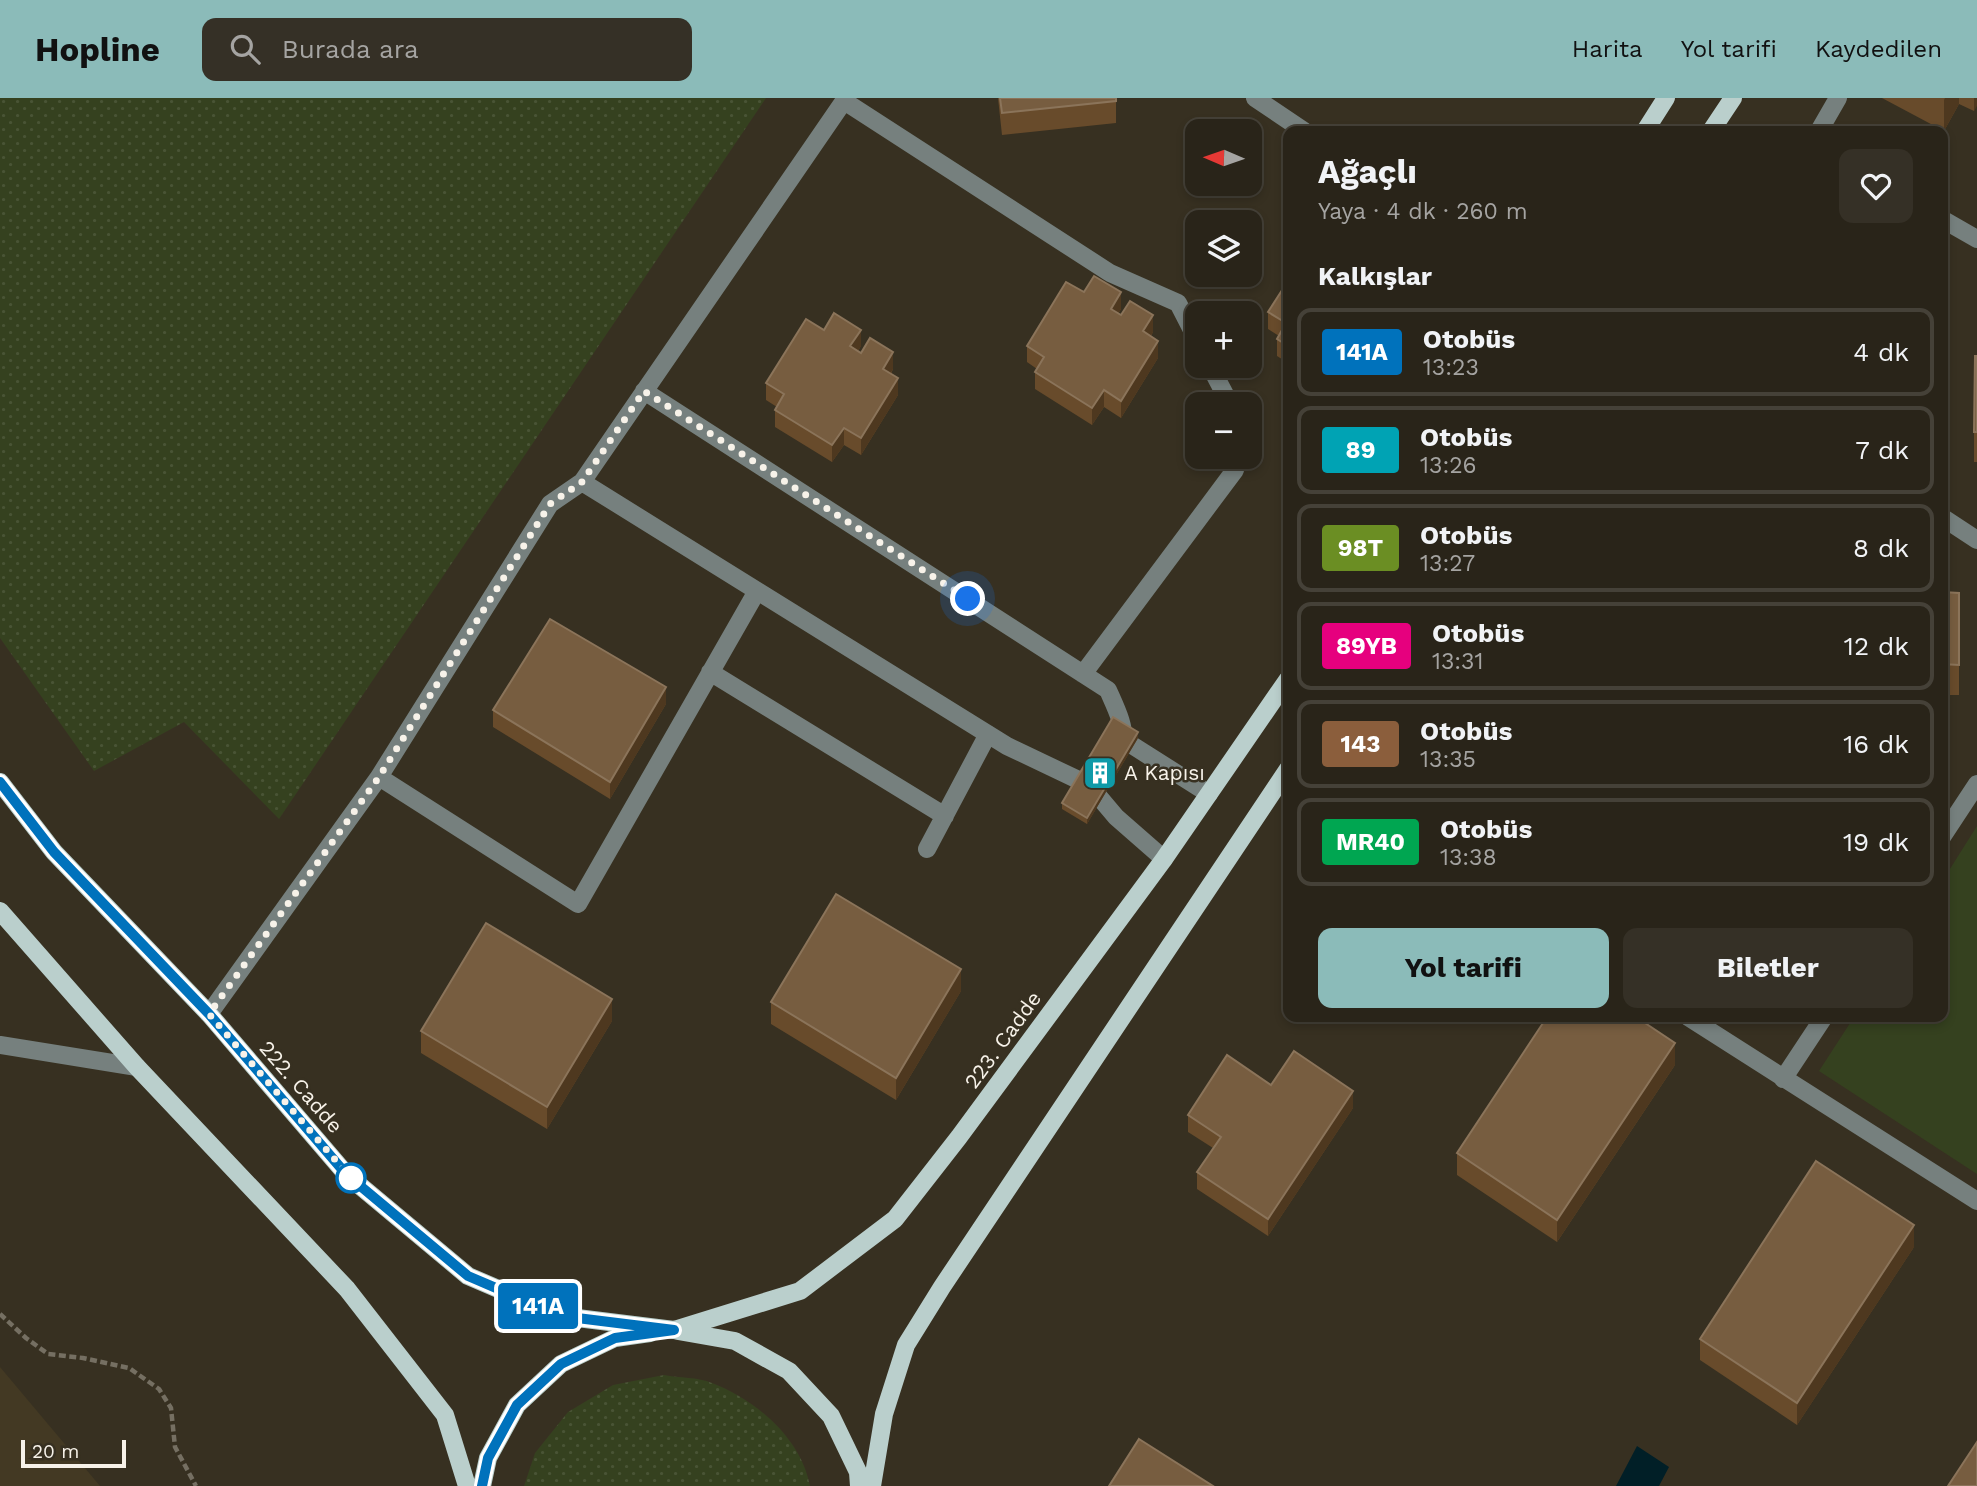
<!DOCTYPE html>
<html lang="tr">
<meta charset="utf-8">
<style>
:root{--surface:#292419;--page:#353026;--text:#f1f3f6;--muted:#a5a4a2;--line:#454138;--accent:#8bbbb9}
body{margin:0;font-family:"Work Sans",sans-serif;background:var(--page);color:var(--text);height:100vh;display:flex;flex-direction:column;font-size:26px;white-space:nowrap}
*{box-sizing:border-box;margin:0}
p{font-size:23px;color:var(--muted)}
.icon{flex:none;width:38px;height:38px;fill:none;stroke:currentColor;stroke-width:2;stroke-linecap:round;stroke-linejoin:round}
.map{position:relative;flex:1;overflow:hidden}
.details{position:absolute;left:1283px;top:28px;width:665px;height:896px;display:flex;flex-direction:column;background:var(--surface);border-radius:14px;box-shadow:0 4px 10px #0003,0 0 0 2px var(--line)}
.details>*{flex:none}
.badge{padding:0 14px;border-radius:5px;font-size:24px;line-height:46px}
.needle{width:46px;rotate:272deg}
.controls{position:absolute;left:1185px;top:21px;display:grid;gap:14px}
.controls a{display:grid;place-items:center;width:77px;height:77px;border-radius:14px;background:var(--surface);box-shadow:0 4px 10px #0003,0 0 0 2px var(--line);font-size:35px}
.scale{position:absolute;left:21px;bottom:18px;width:105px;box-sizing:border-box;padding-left:7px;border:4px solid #f7f2e9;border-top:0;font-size:19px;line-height:24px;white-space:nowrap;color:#f7f2e9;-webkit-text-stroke:5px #373021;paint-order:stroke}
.you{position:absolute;width:35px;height:35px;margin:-18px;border:5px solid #fff;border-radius:50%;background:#1a73e8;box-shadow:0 0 0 10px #1a73e833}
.map>.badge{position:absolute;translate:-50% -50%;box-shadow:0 0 0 4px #fff}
h2{padding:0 35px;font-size:26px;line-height:63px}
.round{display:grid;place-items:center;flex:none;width:74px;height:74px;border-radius:14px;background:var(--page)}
.headline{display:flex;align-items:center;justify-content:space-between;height:119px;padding:0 35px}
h1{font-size:33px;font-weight:700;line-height:52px}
.cta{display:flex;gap:14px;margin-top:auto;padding:14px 35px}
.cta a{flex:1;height:80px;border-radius:14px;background:var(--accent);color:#111;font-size:28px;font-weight:700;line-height:80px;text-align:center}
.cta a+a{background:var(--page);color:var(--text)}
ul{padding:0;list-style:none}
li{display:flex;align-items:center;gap:21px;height:88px;margin:0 14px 10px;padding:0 21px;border:4px solid var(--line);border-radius:14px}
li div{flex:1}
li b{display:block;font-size:26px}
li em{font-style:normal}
li .badge{min-width:77px;font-weight:700;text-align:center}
header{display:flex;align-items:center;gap:42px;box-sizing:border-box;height:98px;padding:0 35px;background:var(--accent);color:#111}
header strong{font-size:33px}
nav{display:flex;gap:38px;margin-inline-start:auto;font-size:24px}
.search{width:490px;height:63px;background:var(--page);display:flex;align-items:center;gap:18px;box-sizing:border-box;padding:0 24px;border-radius:14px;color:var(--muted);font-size:26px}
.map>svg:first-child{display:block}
.built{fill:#433923}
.grass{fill:url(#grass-dots)}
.green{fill:#35411f}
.water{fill:#011f27}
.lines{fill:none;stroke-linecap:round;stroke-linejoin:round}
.path{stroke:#756f62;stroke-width:4.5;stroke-dasharray:7 3.5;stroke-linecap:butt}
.minor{stroke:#76807e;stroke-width:18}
.major{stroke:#bacfcc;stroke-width:18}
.wall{fill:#684b2b}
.shaded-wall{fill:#4e381f}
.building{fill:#775d40;stroke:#8b745a;stroke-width:2}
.line-casing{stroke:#fff;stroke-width:16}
.line{stroke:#0072bc;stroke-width:10}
.walk{stroke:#f7f2e9;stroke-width:7;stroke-dasharray:0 12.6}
.stop-dot{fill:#fff;stroke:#0072bc;stroke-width:3.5}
.labels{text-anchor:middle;stroke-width:5;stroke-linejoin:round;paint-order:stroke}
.poi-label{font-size:21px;fill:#f7f2e9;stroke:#373021;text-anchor:start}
.street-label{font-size:21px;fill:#f7f2e9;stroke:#373021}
</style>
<header>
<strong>Hopline</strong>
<div class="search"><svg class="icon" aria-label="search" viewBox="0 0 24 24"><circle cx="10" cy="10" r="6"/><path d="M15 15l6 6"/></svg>Burada ara</div>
<nav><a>Harita</a><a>Yol tarifi</a><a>Kaydedilen</a></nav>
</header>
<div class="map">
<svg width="1977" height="1388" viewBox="0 0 1977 1388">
<defs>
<pattern id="grass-dots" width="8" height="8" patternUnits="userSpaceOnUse" patternTransform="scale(1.75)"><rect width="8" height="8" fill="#35411f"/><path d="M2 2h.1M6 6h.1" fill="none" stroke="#495435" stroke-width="1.8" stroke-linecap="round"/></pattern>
</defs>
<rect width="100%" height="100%" fill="#373021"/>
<path class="built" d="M0,1269L100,1388H0Z"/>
<path class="grass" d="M0,0H766L279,721L184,624L94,673L0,540Z
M664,1277C679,1280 698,1279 712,1285C756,1302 801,1340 810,1388H524L535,1355L568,1314L613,1287Z"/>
<path class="green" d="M1977,728V1076L1819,973L1854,919H1942L1943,782Z"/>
<path class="water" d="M1637,1348L1669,1369L1659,1388H1616Z"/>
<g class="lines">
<path class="path" d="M0,1216L26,1240L48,1256L83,1260L129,1270L159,1291L171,1310L175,1349L196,1388"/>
<path class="minor" d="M1255,0L1304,33
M844,3L1110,175L1178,205L1197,242
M1819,33L1838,0
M1942,121L1977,141
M1210,268L1230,306
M644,293L1108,592C1115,608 1126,629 1123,646
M582,384L1007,648L1089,687L1095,682
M1942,419L1977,442
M710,574L945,718
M1083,576L1235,372L1237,359
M1124,642L1209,696
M379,679L578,806L757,493
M1089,687L1116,719L1164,761
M1942,739L1977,686
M927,751L988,636
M209,916L379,679L550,406L582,384L846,0
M1688,919L1977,1103
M0,947L137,969
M1783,981L1824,919"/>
<path class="major" d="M1645,33L1666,0
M1711,33L1733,0
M0,684L54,754L209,916L346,1076L468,1178L561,1218L674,1232L800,1193L895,1121L959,1039L1164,761L1288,581
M0,813L137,969L347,1191L445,1317L467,1388
M678,1233L735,1243L789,1273L831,1318L858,1374L859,1388
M482,1388L488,1360L517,1307L561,1266L615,1240L650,1235
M872,1388L884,1316L906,1247L942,1189L1288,671"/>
</g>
<path class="wall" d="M998,0H1116V25L1002,37Z
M1882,0H1977L1974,13L1959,6L1944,33Z
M1288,183V265L1277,258V241L1279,238L1268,231V214Z
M1084,194L1121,211L1118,216L1153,234L1151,238L1158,260L1121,320L1104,309L1092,327L1035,291V274L1037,271L1027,264V248Z
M861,248L858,253L893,271L891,276L898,297L861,357L844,347L832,364L775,329V312L777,309L766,302V285Z
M1977,258V364H1974V334Z
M1942,494L1959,495V597H1942Z
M666,606L610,701L493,629V612Z
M1138,640L1087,726L1062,711V705Z
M961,893L896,1002L771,926V904Z
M612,923L547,1031L421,955V933Z
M1675,967L1557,1144L1457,1077V1055Z
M1271,987L1353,1010L1268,1138L1197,1091V1074L1213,1050L1188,1034V1017Z
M1914,1149L1797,1327L1700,1262V1241Z"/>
<path class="shaded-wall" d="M1945,0H1959V6L1944,33V2Z
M1974,0H1977V8L1974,13Z
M1121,194V211L1111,228V211Z
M1153,217V234L1143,250V233Z
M861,232V248L850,265V248Z
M1158,243V260L1121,320V303Z
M893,254V271L883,288V271Z
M898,280V297L861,357V340Z
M1104,292V309L1092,327V310Z
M844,330V347L832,364V347Z
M666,589V606L610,701V684Z
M1138,634V640L1087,726V720Z
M961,871V893L896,1002V980Z
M612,901V923L547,1031V1009Z
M1675,945V967L1557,1144V1122Z
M1353,993V1010L1268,1138V1121Z
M1914,1127V1149L1797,1327V1305Z"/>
<path class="building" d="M1000,0H1116V3L1002,15Z
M1094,178L1121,194L1111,211L1121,217L1130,203L1153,217L1143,233L1158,243L1121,303L1104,292L1092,310L1035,274L1044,259L1027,248L1066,184L1084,194Z
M1288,183V248L1277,241L1286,225L1268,214Z
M834,215L861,232L850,248L861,255L870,240L893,254L883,271L898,280L861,340L844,330L832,347L775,312L784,296L766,285L806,221L824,232Z
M1975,258H1977V334H1974Z
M1942,494L1959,495V567L1942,566Z
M550,521L666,589L610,684L493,612Z
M1113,619L1138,634L1087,720L1062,705Z
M836,796L961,871L896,980L771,904Z
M486,825L612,901L547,1009L421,933Z
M1547,919H1636L1675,945L1557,1122L1457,1055Z
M1294,953L1353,993L1268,1121L1197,1074L1221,1039L1188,1017L1227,957L1271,987Z
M1816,1063L1914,1127L1797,1305L1700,1241Z
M1139,1341L1213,1388H1109Z
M1977,1344V1388H1948Z"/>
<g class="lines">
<g class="line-casing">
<path id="line" d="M0,684L54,754L209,916L346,1076L468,1178L561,1218L674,1232L615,1240L561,1266L517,1307L488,1360L482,1388"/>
</g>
<use href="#line" class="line"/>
<path class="walk" d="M351,1080L209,916L379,679L550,406L582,384L644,293L968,501"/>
</g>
<defs>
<g id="building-square" transform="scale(1.75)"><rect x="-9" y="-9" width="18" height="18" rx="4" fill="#0f9aa8" stroke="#373021"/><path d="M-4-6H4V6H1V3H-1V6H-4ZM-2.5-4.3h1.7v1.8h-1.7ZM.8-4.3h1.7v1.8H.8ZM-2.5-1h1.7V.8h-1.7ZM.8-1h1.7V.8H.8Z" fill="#fff"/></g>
</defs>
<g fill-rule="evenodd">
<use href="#building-square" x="1100" y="675"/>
</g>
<circle class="stop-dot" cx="351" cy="1080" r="14"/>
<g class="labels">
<g class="poi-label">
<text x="1124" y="682">A Kapısı</text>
</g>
<g class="street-label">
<text transform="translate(1003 942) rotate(-54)" y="7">223. Cadde</text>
<text transform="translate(301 989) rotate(49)" y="7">222. Cadde</text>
</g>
</g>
</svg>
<div class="controls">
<a><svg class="needle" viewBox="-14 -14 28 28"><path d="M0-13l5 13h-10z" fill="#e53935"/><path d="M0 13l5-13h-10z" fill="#a5a4a2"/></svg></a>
<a><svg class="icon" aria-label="layers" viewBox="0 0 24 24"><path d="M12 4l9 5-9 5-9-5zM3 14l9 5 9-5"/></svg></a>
<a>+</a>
<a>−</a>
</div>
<div class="scale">20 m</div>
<div class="you" style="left:968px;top:501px"></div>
<b class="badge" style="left:538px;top:1208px;background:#0072bc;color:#fff">141A</b>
<section class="details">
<div class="headline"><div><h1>Ağaçlı</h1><p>Yaya · 4 dk · 260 m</p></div><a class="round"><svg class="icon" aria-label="heart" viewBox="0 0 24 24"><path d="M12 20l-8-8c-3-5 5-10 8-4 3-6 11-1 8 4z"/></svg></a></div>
<h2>Kalkışlar</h2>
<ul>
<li><span class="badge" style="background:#0072bc;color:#fff">141A</span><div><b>Otobüs</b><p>13:23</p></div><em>4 dk</em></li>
<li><span class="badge" style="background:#00a3b4;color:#fff">89</span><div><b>Otobüs</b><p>13:26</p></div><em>7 dk</em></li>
<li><span class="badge" style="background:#6b8e23;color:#fff">98T</span><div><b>Otobüs</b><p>13:27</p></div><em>8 dk</em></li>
<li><span class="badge" style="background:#e6007e;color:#fff">89YB</span><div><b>Otobüs</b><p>13:31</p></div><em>12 dk</em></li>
<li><span class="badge" style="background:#8b5e3c;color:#fff">143</span><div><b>Otobüs</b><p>13:35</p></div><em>16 dk</em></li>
<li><span class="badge" style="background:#00a651;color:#fff">MR40</span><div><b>Otobüs</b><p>13:38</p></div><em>19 dk</em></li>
</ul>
<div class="cta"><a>Yol tarifi</a><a>Biletler</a></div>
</section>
</div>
